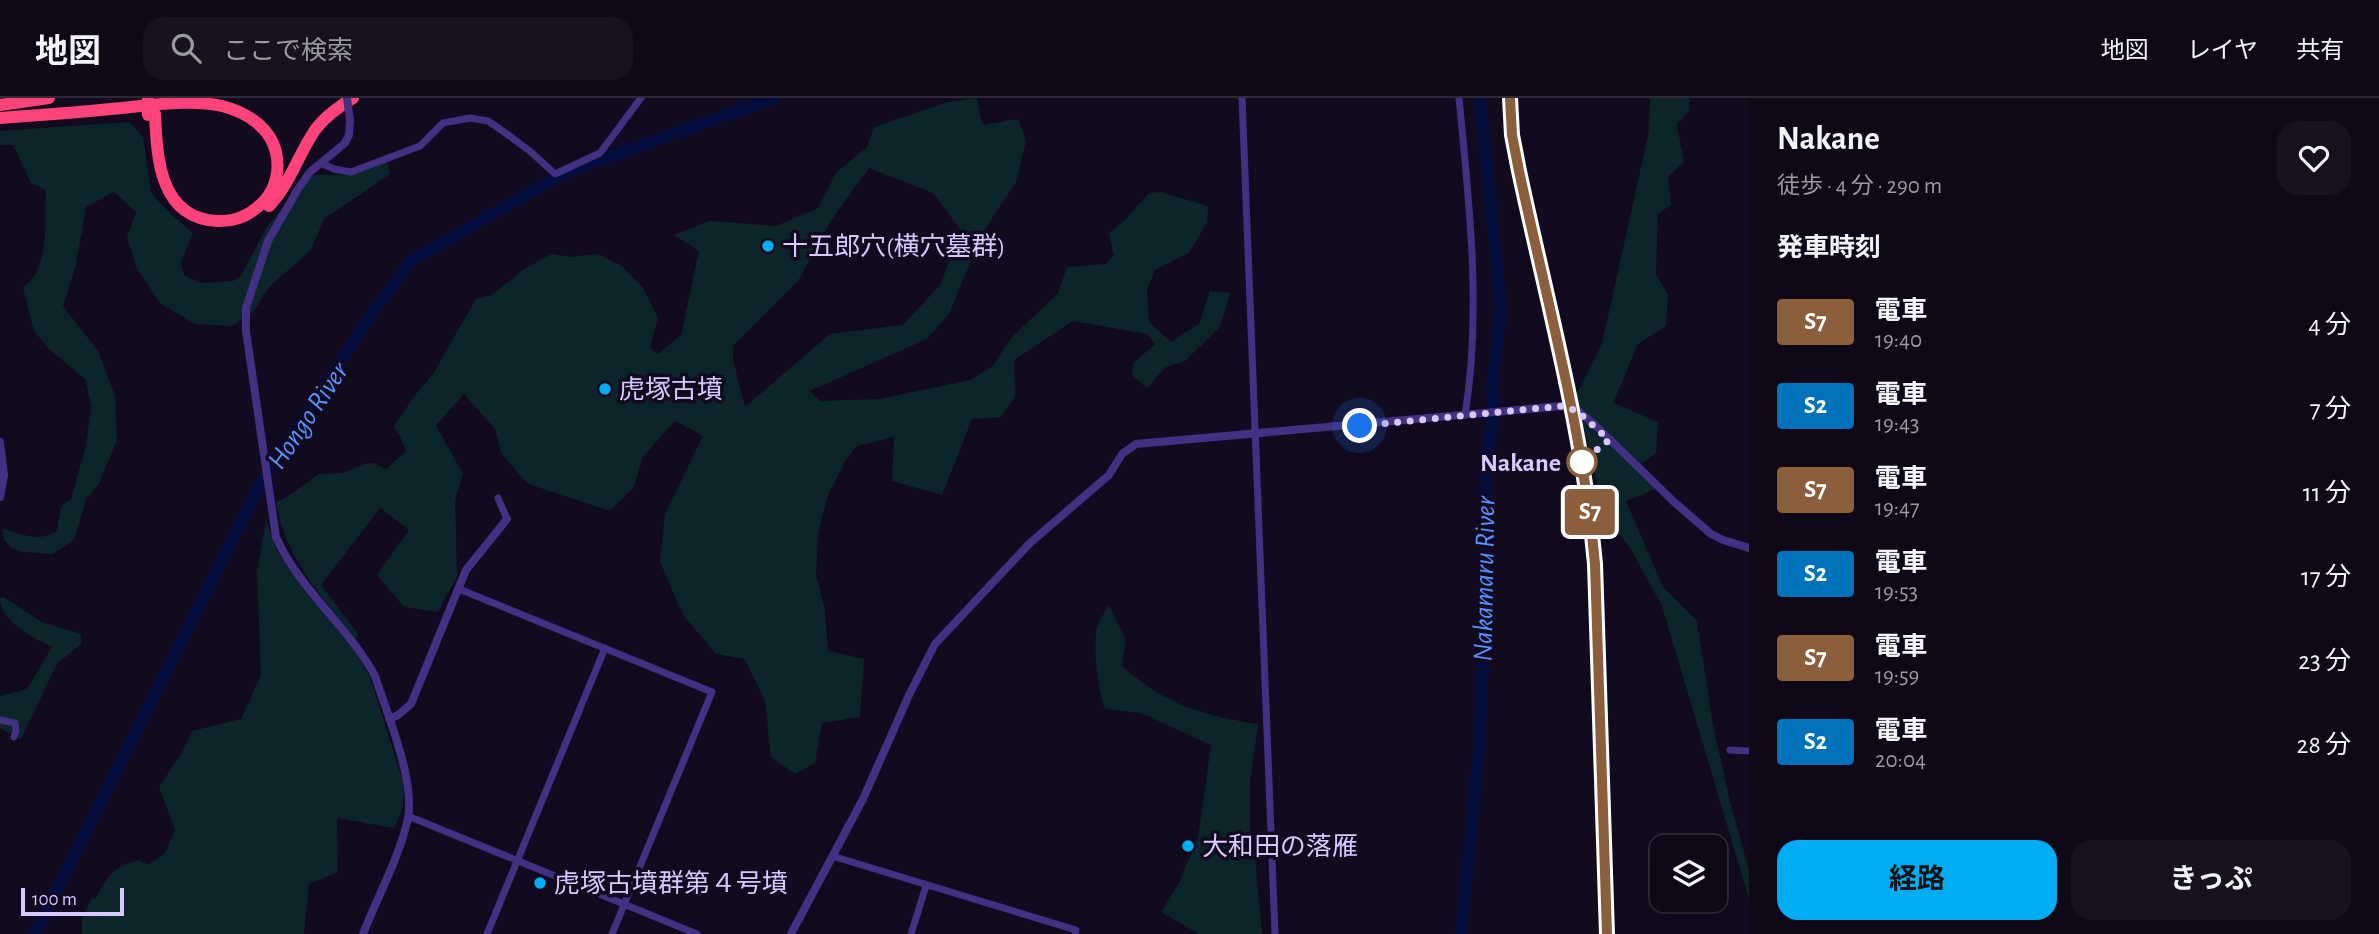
<!DOCTYPE html>
<html lang="ja">
<meta charset="utf-8">
<style>
:root{--surface:#0e0817;--page:#171120;--text:#f1f3f6;--muted:#9b9aa1;--line:#2e2936;--accent:#00adf3}
body{margin:0;font-family:"Alegreya Sans","Noto Sans JP",sans-serif;background:var(--page);color:var(--text);height:100vh;display:flex;flex-direction:column;font-size:26px;white-space:nowrap}
*{box-sizing:border-box;margin:0}
p{font-size:23px;color:var(--muted)}
.icon{flex:none;width:38px;height:38px;fill:none;stroke:currentColor;stroke-width:2;stroke-linecap:round;stroke-linejoin:round}
.map{position:relative;flex:1;overflow:hidden}
.sheet{display:flex;flex-direction:column;background:var(--surface);width:630px}
.sheet>*{flex:none}
.badge{padding:0 14px;border-radius:5px;font-size:24px;line-height:46px}
.controls{position:absolute;left:1650px;top:737px;display:grid;gap:14px}
.controls a{display:grid;place-items:center;width:77px;height:77px;border-radius:14px;background:var(--surface);box-shadow:0 4px 10px #0003,0 0 0 2px var(--line);font-size:35px}
.scale{position:absolute;left:21px;bottom:18px;width:103px;box-sizing:border-box;padding-left:7px;border:4px solid #d9c8ff;border-top:0;font-size:19px;line-height:24px;white-space:nowrap;color:#d9c8ff;-webkit-text-stroke:5px #120a1f;paint-order:stroke}
.you{position:absolute;width:35px;height:35px;margin:-18px;border:5px solid #fff;border-radius:50%;background:#1a73e8;box-shadow:0 0 0 10px #1a73e833}
.map>.badge{position:absolute;translate:-50% -50%;box-shadow:0 0 0 4px #fff}
h2{padding:0 28px;font-size:26px;line-height:63px}
.round{display:grid;place-items:center;flex:none;width:74px;height:74px;border-radius:21px;background:var(--page)}
.head{display:flex;align-items:center;justify-content:space-between;height:119px;padding:0 28px}
h1{font-size:33px;font-weight:700;line-height:52px}
.primary-button{display:flex;gap:14px;margin-top:auto;padding:14px 28px}
.primary-button a{flex:1;height:80px;border-radius:21px;background:var(--accent);color:#111;font-size:28px;font-weight:700;line-height:80px;text-align:center}
.primary-button a+a{background:var(--page);color:var(--text)}
ul{padding:0;list-style:none}
li{display:flex;align-items:center;gap:21px;height:84px;padding:0 28px}
li div{flex:1}
li b{display:block;font-size:26px}
li em{font-style:normal}
li .badge{min-width:77px;font-weight:700;text-align:center}
header{display:flex;align-items:center;gap:42px;box-sizing:border-box;height:98px;padding:0 35px;background:var(--surface);border-bottom:2px solid var(--line)}
header strong{font-size:33px}
nav{display:flex;gap:38px;margin-inline-start:auto;font-size:24px}
.search{width:490px;height:63px;background:var(--page);display:flex;align-items:center;gap:18px;box-sizing:border-box;padding:0 24px;border-radius:21px;color:var(--muted);font-size:26px}
main{display:flex;flex:1;min-height:0}
.map>svg:first-child{display:block}
.green{fill:#0c252a;fill-rule:evenodd}
.lines{fill:none;stroke-linecap:round;stroke-linejoin:round}
.river{stroke:#040e3e;stroke-width:12}
.minor{stroke:#433083;stroke-width:7}
.tertiary{stroke:#433083;stroke-width:8}
.motorway{stroke:#ff437a;stroke-width:12}
.rail-casing{stroke:#00adf3;stroke-width:4.5}
.rail{stroke:#120a1f;stroke-width:2;stroke-dasharray:5;stroke-linecap:butt}
.tertiary-bridge{stroke:#433083;stroke-width:8}
.motorway-bridge{stroke:#ff437a;stroke-width:12}
.line-casing{stroke:#fff;stroke-width:16}
.line{stroke:#8b5e3c;stroke-width:10}
.walk{stroke:#d9c8ff;stroke-width:7;stroke-dasharray:0 12.6}
.poi-dot{fill:#00adf3;stroke:#120a1f;stroke-width:2.5}
.stop-dot{fill:#fff;stroke:#8b5e3c;stroke-width:3.5}
.labels{text-anchor:middle;stroke-width:7;stroke-linejoin:round;paint-order:stroke}
.poi-label{font-size:26px;fill:#d9c8ff;stroke:#120a1f;text-anchor:start}
.stop-label{font-size:26px;font-weight:bold;fill:#d9c8ff;stroke:#120a1f;text-anchor:end}
.water-label{font-size:28px;font-style:italic;fill:#5691ff;stroke:#120a1f}
</style>
<header>
<strong>地図</strong>
<div class="search"><svg class="icon" aria-label="search" viewBox="0 0 24 24"><circle cx="10" cy="10" r="6"/><path d="M15 15l6 6"/></svg>ここで検索</div>
<nav><a>地図</a><a>レイヤ</a><a>共有</a></nav>
</header>
<main>
<div class="map">
<svg width="1749" height="836" viewBox="0 0 1749 836">
<rect width="100%" height="100%" fill="#120a1f"/>
<path class="green" d="M977,0L982,27L1018,21L1026,43L1016,84L983,134L949,216L927,241L810,293L820,303L879,301L970,282L992,269L1011,240L1058,195L1067,169L1106,166L1114,157L1109,135L1125,122L1149,95L1160,94L1208,108L1207,124L1189,155L1155,172L1147,192L1149,224L1171,244L1199,226L1210,193L1230,195L1220,229L1185,263L1166,269L1147,290L1132,277L1134,265L1155,246L1147,236L1073,223L1014,262L1015,299L1001,319L972,321L942,397L892,383L894,339L857,348L846,362L828,397L818,435L816,477L825,512L828,553L864,561L860,619L822,625L815,665L795,676L771,659L765,602L745,561L716,556L683,517L660,464L665,416L703,338L675,323L642,360L634,389L610,413L528,386L501,355L496,332L464,296L436,327L463,376L455,402L457,478L438,514L404,509L377,477L409,432L380,410L321,487L358,536L355,541C320,495 286,462 276,404L285,400L319,376L343,375L364,366L375,365L386,371L406,353L400,338L393,329L416,296L433,276L476,201L492,197L524,171L552,156L571,159L597,156L622,168L644,191L658,220L650,249L658,256L681,237L699,153L674,137L709,123L776,128L818,110L836,75L867,49L874,29L948,4ZM869,70L933,95L960,131L941,186L903,227L830,236L745,309L733,262V248L798,183L830,124Z
M1650,0H1690L1689,13L1677,27L1684,64L1668,79L1671,107L1658,116L1656,176L1668,197L1666,228L1638,246L1613,305L1658,324L1656,355L1635,371L1656,391L1626,403L1663,489L1697,523L1713,627L1729,700L1749,772V801L1662,508L1629,448L1611,426L1602,406L1576,297L1602,246L1649,33Z
M129,24L143,39L151,95L170,115L193,135L181,165L184,177L200,185L233,183L241,178L268,127L313,77L355,76L387,64L390,76L324,121L311,152L269,189L253,214L232,228L195,226L161,206L137,171L127,139L136,114L114,94L86,109L76,167L63,208L98,253L115,298L117,342L99,386L86,401L74,442L53,456L24,454L12,450L4,442L2,430C21,436 39,445 57,433L61,408L71,401L86,348L91,310L86,282L48,250L34,233L23,190C51,168 44,124 46,92L31,85L13,47H0V33Z
M266,422L279,456L350,545L370,579L402,681C405,700 404,713 394,730L337,720L338,774L309,786L304,836H82V821L92,799L95,801C108,777 112,770 139,762L148,767L165,755L175,732L159,689L181,656L192,633L241,621L261,577L257,474Z
M4,499L42,524L81,536V546L57,566L21,641L0,630V598L27,591L52,549C34,540 0,524 0,500Z
M1109,507L1126,542L1122,568C1166,607 1201,617 1258,626L1250,684V734L1255,760L1262,836H1199L1161,814L1179,785L1198,740L1211,647L1141,615L1105,611C1098,594 1092,544 1098,527C1100,520 1106,513 1109,507Z"/>
<g class="lines">
<path class="river" d="M35,836L263,381L373,214L411,163L564,75L774,0
M1461,836L1479,653L1485,527L1486,366L1494,314L1492,288L1501,210L1480,0"/>
<path class="minor" d="M1242,0L1275,836
M1459,0C1469,104 1482,213 1465,317
M321,65L334,71L351,74L420,48L443,25L470,20L488,23L500,31L531,54L555,76L600,55L641,0
M498,400L507,421
M459,491L712,594L612,836
M0,622L15,625L16,633L14,639
M1730,652L1749,653
M408,718L697,836
M832,758L1076,832L1075,836
M487,836L605,550
M911,836L926,788"/>
<path class="tertiary" d="M350,23L349,37L345,45L310,74L298,91L268,143L246,210V233L276,439C299,491 348,528 375,578C387,616 415,681 408,720C400,758 377,800 363,836
M0,344L4,377L0,399
M389,621L398,617L411,606L466,472L507,421
M791,836L863,701L909,597L935,546L1030,445L1109,377L1122,356L1136,346L1562,308L1577,312L1595,327L1672,402L1711,436L1723,442L1749,450"/>
<path class="motorway" d="M0,7L49,0
M0,20C41,17 81,14 122,10C154,7 191,1 222,8C246,14 270,29 276,54C280,72 276,90 264,103C251,117 235,124 217,123C159,120 157,59 155,16
M269,108C290,86 298,57 315,32C325,18 338,9 353,0"/>
<g class="rail-casing">
<path id="rail" d="M1510,0L1512,37L1519,73L1572,311L1591,417L1595,466L1607,836"/>
</g>
<use href="#rail" class="rail"/>
<path class="tertiary-bridge" d="M347,0L350,23"/>
<path class="motorway-bridge" d="M148,0V17"/>
</g>
<g class="lines">
<g class="line-casing">
<path id="line" d="M1510,0L1512,37L1519,73C1547,204 1583,333 1595,466L1607,836"/>
</g>
<use href="#line" class="line"/>
<path class="walk" d="M1360,328L1562,308L1577,313L1609,342L1582,364"/>
</g>
<g class="poi-dot">
<circle cx="768" cy="148" r="7"/>
<circle cx="605" cy="291" r="7"/>
<circle cx="1188" cy="748" r="7"/>
<circle cx="540" cy="785" r="7"/>
</g>
<circle class="stop-dot" cx="1582" cy="364" r="14"/>
<g class="labels">
<g class="poi-label">
<text x="782" y="157">十五郎穴(横穴墓群)</text>
<text x="619" y="300">虎塚古墳</text>
<text x="1202" y="757">大和田の落雁</text>
<text x="554" y="794">虎塚古墳群第４号墳</text>
</g>
<g class="stop-label">
<text x="1561" y="373">Nakane</text>
</g>
<g class="water-label">
<text transform="translate(307 317) rotate(-56)" y="10">Hongo River</text>
<text transform="translate(1483 481) rotate(-89)" y="10">Nakamaru River</text>
</g>
</g>
</svg>
<div class="controls">
<a><svg class="icon" aria-label="layers" viewBox="0 0 24 24"><path d="M12 4l9 5-9 5-9-5zM3 14l9 5 9-5"/></svg></a>
</div>
<div class="scale">100 m</div>
<div class="you" style="left:1360px;top:328px"></div>
<b class="badge" style="left:1590px;top:414px;background:#8b5e3c;color:#fff">S7</b>
</div>
<section class="sheet">
<div class="head"><div><h1>Nakane</h1><p>徒歩 · 4 分 · 290 m</p></div><a class="round"><svg class="icon" aria-label="heart" viewBox="0 0 24 24"><path d="M12 20l-8-8c-3-5 5-10 8-4 3-6 11-1 8 4z"/></svg></a></div>
<h2>発車時刻</h2>
<ul>
<li><span class="badge" style="background:#8b5e3c;color:#fff">S7</span><div><b>電車</b><p>19:40</p></div><em>4 分</em></li>
<li><span class="badge" style="background:#0072bc;color:#fff">S2</span><div><b>電車</b><p>19:43</p></div><em>7 分</em></li>
<li><span class="badge" style="background:#8b5e3c;color:#fff">S7</span><div><b>電車</b><p>19:47</p></div><em>11 分</em></li>
<li><span class="badge" style="background:#0072bc;color:#fff">S2</span><div><b>電車</b><p>19:53</p></div><em>17 分</em></li>
<li><span class="badge" style="background:#8b5e3c;color:#fff">S7</span><div><b>電車</b><p>19:59</p></div><em>23 分</em></li>
<li><span class="badge" style="background:#0072bc;color:#fff">S2</span><div><b>電車</b><p>20:04</p></div><em>28 分</em></li>
</ul>
<div class="primary-button"><a>経路</a><a>きっぷ</a></div>
</section>
</main>
